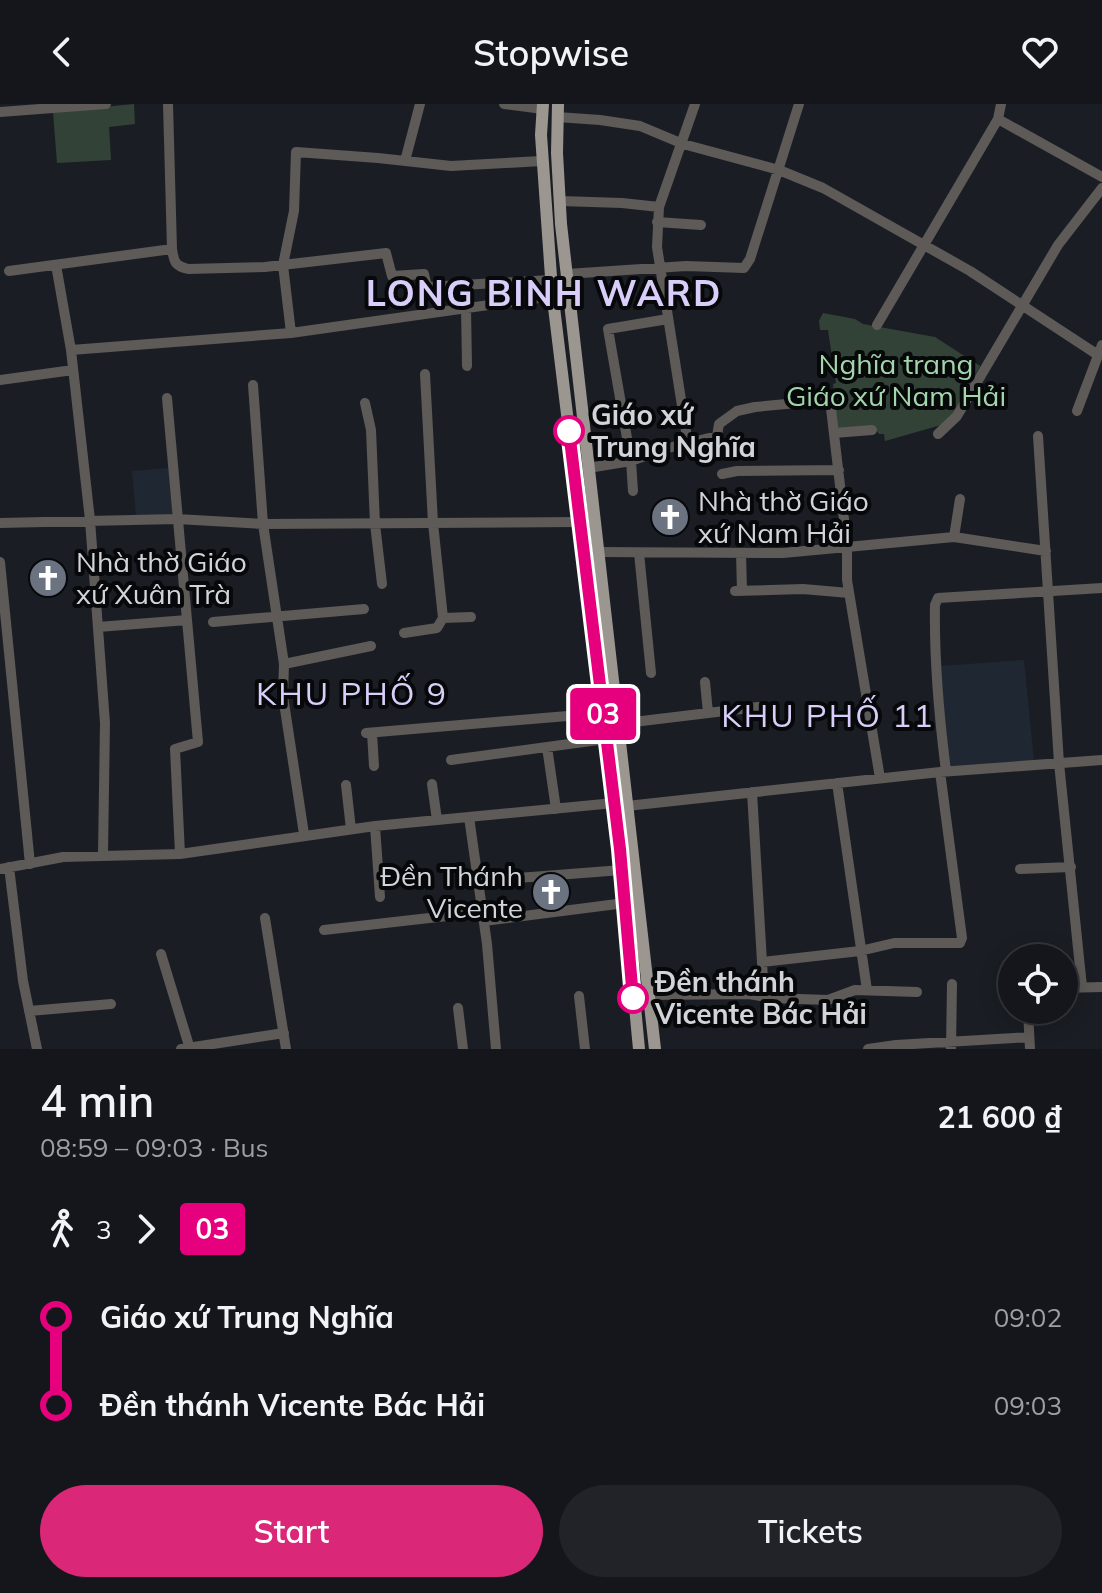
<!DOCTYPE html>
<meta charset="utf-8">
<style>
:root{--surface:#14161b;--page:#212328;--text:#f1f3f6;--muted:#9d9fa3;--line:#33353a;--accent:#db2777}
body{margin:0;font-family:Mulish,sans-serif;background:var(--page);color:var(--text);height:100vh;display:flex;flex-direction:column;font-size:30px;white-space:nowrap}
*{box-sizing:border-box;margin:0}
p{font-size:26px;color:var(--muted)}
.icon{flex:none;width:44px;height:44px;fill:none;stroke:currentColor;stroke-width:2;stroke-linecap:round;stroke-linejoin:round}
.map{position:relative;height:945px;overflow:hidden}
.sheet{display:flex;flex-direction:column;background:var(--surface);flex:1}
.sheet>*{flex:none}
.badge{padding:0 16px;border-radius:6px;font-size:28px;line-height:52px}
.fabs{position:absolute;left:998px;top:840px;display:grid;gap:16px}
.fabs a{display:grid;place-items:center;width:80px;height:80px;border-radius:50%;background:var(--surface);box-shadow:0 4px 20px #0003,0 0 0 2px var(--line);font-size:40px}
.map>.badge{position:absolute;translate:-50% -50%;box-shadow:0 0 0 4px #fff}
.legs{display:flex;align-items:center;gap:12px;height:88px;padding:0 40px;font-size:26px}
.legs p{margin-inline-start:auto}
.overview{display:flex;align-items:center;justify-content:space-between;height:136px;padding:0 40px}
h1{font-size:44px;font-weight:600;line-height:60px}
.action{display:flex;gap:16px;margin-top:auto;padding:16px 40px}
.action a{flex:1;height:92px;border-radius:48px;background:var(--accent);color:#fff;font-size:32px;font-weight:600;line-height:92px;text-align:center}
.action a+a{background:var(--page);color:var(--text)}
ul{padding:0 40px;list-style:none}
li{display:flex;align-items:center;gap:28px;height:88px;font-size:30px}
li i{display:grid;place-items:center;width:12px;height:100%;margin:0 10px;background:currentColor}
li i::after{content:'';width:20px;height:20px;margin:-10px;border:6px solid;border-radius:50%;background:var(--surface)}
li p{margin-inline-start:auto}
li:first-child i{background:linear-gradient(#0000 50%,currentColor 0)}
li:last-child i{background:linear-gradient(currentColor 50%,#0000 0)}
header{display:flex;justify-content:space-between;align-items:center;height:104px;padding:0 40px;background:var(--surface);font-size:36px;font-weight:600}
.map>svg:first-child{display:block}
.built{fill:#1f2832}
.green{fill:#334236}
.lines{fill:none;stroke-linecap:round;stroke-linejoin:round}
.minor{stroke:#5d5a57;stroke-width:10}
.major{stroke:#9c9690;stroke-width:12}
.line-1-casing{stroke:#fff;stroke-width:18}
.line-1{stroke:#e6007e;stroke-width:12}
.stop-1-dot{fill:#fff;stroke:#e6007e;stroke-width:4}
.labels{text-anchor:middle;stroke-width:8;stroke-linejoin:round;paint-order:stroke}
.park-label{font-size:28px;fill:#a3d4ac;stroke:#06080a}
.stop-label{font-size:28px;font-weight:bold;fill:#d1d4d8;stroke:#06080a;text-anchor:start}
.poi-label{font-size:28px;fill:#d1d4d8;stroke:#06080a;text-anchor:start}
.quarter-label{font-size:32px;letter-spacing:2px;fill:#d9cef9;stroke:#06080a}
.district-label{font-size:36px;font-weight:bold;letter-spacing:2px;fill:#d9cef9;stroke:#06080a}
</style>
<header><svg class="icon" aria-label="back" viewBox="0 0 24 24"><path d="M15 5l-7 7 7 7"/></svg>Stopwise<svg class="icon" aria-label="heart" viewBox="0 0 24 24"><path d="M12 20l-8-8c-3-5 5-10 8-4 3-6 11-1 8 4z"/></svg></header>
<div class="map">
<svg width="1102" height="945" viewBox="0 0 1102 945">
<rect width="100%" height="100%" fill="#1a1e24"/>
<path class="built" d="M169,364L173,411L136,412L132,367Z
M1024,556L1034,657L949,663L940,562Z"/>
<path class="green" d="M134,0L135,20L109,23L111,56L57,59L53,8Z
M823,209L855,215L863,220L935,233L980,262L954,310L941,321L885,337L884,330H879L873,322L837,326L833,280L836,279L828,226H820L819,217Z"/>
<g class="lines">
<path class="minor" d="M168,0L172,145C174,158 175,162 188,165L265,163L386,149L392,172L424,170L427,183L551,176
M504,0L543,5
M0,8L106,0
M557,13L600,16L640,22L683,40L779,66L823,84L970,167L1098,251
M998,15L1102,73
M405,57L420,0
M560,97L622,99L659,103
M657,118L701,121
M56,161L71,246L90,416L105,619L103,750
M9,167L172,145
M567,170L686,162L744,164L750,155L799,0
M466,205L467,262
M877,221L998,15L1001,0
M291,229L283,161L294,107L296,48L378,54L451,62L542,57
M71,246L291,229L553,192
M0,276L73,266
M253,281L263,420L284,560L283,592L304,730
M167,294L198,638L175,645L180,750
M365,299L371,326L375,420L382,480
M1077,307L1102,241
M834,329L872,326
M938,330L957,312L1058,141L1102,84
M1038,332L1059,659L1082,883
M688,340L657,143L659,103L695,0
M588,364L631,357L664,345L717,332L719,320L737,307L755,303L830,296L847,441V476L880,674
M722,370L737,367L839,366
M633,387L631,357L608,225L668,215
M0,419L177,415L263,420L579,418
M954,433L960,395
M597,448L783,449L954,433L1046,447
M639,449L651,569
M741,449L742,487
M0,458L30,760
M735,487L803,485L849,489
M443,514L471,513
M213,518L364,505
M98,523L187,516
M404,529L437,524L443,514L433,419L425,270
M284,560L371,542
M705,578L708,609
M617,620L758,603
M366,629L603,609
M372,629L374,662
M547,643L556,705
M451,656L606,635
M946,667C939,612 934,557 935,501L938,494L1102,484
M837,679L867,886
M432,680L437,716
M346,681L351,725
M752,688L764,892
M627,702L940,668L1102,656
M469,713L487,840L496,945
M375,722L380,793
M9,763L23,877L37,945
M0,765L63,753L180,750L375,722L614,699
M1020,765L1071,763
M478,777L622,766
M265,814L286,945
M484,817L625,799
M324,826L482,808
M161,850L190,945
M762,858L860,847L894,839H960L962,834L940,668
M1064,884L1102,883
M649,891L749,890L771,894L828,896L855,886L917,888
M579,892L585,945
M458,904L463,945
M1028,906L1030,945
M29,907L111,900
M181,945L284,929
M868,945L896,941L1029,933
M951,945L952,880"/>
<path class="major" d="M543,0L541,31L552,187L620,745L639,945
M558,0L557,49L561,120L655,945"/>
</g>
<g class="lines">
<g class="line-1-casing">
<path id="line-1" d="M569,327L620,745L633,894"/>
</g>
<use href="#line-1" class="line-1"/>
</g>
<defs>
<g id="church-disc" transform="scale(2)"><circle r="9.5" fill="#6b7280" stroke="#06080a"/><path d="M-1.2-6h2.4v3.5h3.3v2.4h-3.3V6h-2.4V-.1h-3.3v-2.4h3.3Z" fill="#fff"/></g>
</defs>
<g fill-rule="evenodd">
<use href="#church-disc" x="670" y="413"/>
<use href="#church-disc" x="48" y="474"/>
<use href="#church-disc" x="551" y="788"/>
</g>
<g class="stop-1-dot">
<circle cx="569" cy="327" r="14"/>
<circle cx="633" cy="894" r="14"/>
</g>
<g class="labels">
<g class="park-label">
<text x="896" y="270">Nghĩa trang<tspan x="896" dy="32">Giáo xứ Nam Hải</tspan></text>
</g>
<g class="stop-label">
<text x="591" y="321">Giáo xứ<tspan x="591" dy="32">Trung Nghĩa</tspan></text>
<text x="655" y="888">Đền thánh<tspan x="655" dy="32">Vicente Bác Hải</tspan></text>
</g>
<g class="poi-label">
<text x="698" y="407">Nhà thờ Giáo<tspan x="698" dy="32">xứ Nam Hải</tspan></text>
<text x="76" y="468">Nhà thờ Giáo<tspan x="76" dy="32">xứ Xuân Trà</tspan></text>
<text x="523" y="782" text-anchor="end">Đền Thánh<tspan x="523" dy="32">Vicente</tspan></text>
</g>
<g class="quarter-label">
<text x="352" y="601">KHU PHỐ 9</text>
<text x="828" y="623">KHU PHỐ 11</text>
</g>
<g class="district-label">
<text x="544" y="202">LONG BINH WARD</text>
</g>
</g>
</svg>
<div class="fabs">
<a><svg class="icon" aria-label="locate" viewBox="0 0 24 24"><circle cx="12" cy="12" r="6"/><path d="M12 2v4M12 18v4M2 12h4M18 12h4"/></svg></a>
</div>
<b class="badge" style="left:603px;top:610px;background:#e6007e;color:#fff">03</b>
</div>
<section class="sheet">
<div class="overview"><div><h1>4 min</h1><p>08:59 – 09:03 · Bus</p></div><b>21 600 ₫</b></div>
<div class="legs"><svg class="icon" aria-label="walk" viewBox="0 0 24 24"><circle cx="13" cy="4" r="2"/><path d="M13 8l-2 6 4 7M11 14l-3 7M7 12l3-4h3l4 4"/></svg>3<svg class="icon" aria-label="forward" viewBox="0 0 24 24"><path d="M9 5l7 7-7 7"/></svg><b class="badge" style="background:#e6007e;color:#fff">03</b></div>
<ul>
<li><i style="color:#e6007e"></i><b>Giáo xứ Trung Nghĩa</b><p>09:02</p></li>
<li><i style="color:#e6007e"></i><b>Đền thánh Vicente Bác Hải</b><p>09:03</p></li>
</ul>
<div class="action"><a>Start</a><a>Tickets</a></div>
</section>
